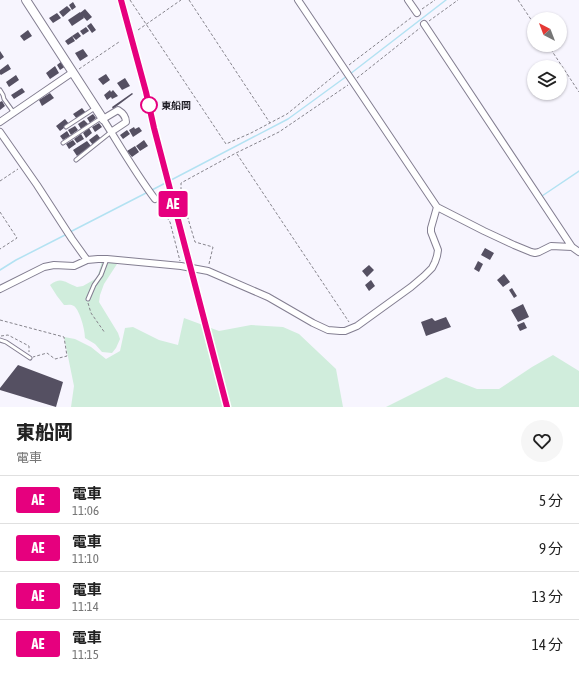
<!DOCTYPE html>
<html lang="ja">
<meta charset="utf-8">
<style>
:root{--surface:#fff;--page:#f6f6f6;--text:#222;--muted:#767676;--line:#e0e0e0}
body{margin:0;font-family:"Asap Condensed","Noto Sans JP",sans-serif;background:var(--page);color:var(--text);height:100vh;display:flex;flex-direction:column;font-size:15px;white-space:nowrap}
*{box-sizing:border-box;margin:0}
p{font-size:13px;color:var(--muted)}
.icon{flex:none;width:22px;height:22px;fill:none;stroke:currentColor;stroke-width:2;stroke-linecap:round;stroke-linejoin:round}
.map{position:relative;height:407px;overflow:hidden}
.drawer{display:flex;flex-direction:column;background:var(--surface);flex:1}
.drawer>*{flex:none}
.badge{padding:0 8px;border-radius:3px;font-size:14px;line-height:26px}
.needle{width:26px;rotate:318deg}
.tools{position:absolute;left:527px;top:12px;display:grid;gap:8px}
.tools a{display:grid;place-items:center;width:40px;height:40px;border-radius:50%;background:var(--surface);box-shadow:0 1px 3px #0004;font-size:20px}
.map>.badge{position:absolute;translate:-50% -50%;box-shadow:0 0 0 2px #fff}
.round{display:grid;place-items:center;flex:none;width:42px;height:42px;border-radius:21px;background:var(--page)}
.overview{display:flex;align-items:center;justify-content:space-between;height:68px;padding:0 16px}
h1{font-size:19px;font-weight:800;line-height:30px}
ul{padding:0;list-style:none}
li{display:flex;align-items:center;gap:12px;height:48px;padding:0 16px;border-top:1px solid var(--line)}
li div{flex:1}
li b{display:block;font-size:15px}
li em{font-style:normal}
li .badge{min-width:44px;font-weight:700;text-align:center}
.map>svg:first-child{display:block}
.green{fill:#d0eddc}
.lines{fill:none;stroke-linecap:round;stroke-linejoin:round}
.stream{stroke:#b3e2f2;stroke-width:1.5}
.building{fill:#555062}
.lane-casing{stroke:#837e91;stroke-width:5}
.street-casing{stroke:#837e91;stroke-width:8}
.secondary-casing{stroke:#837e91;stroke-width:10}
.path{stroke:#86848c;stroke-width:1;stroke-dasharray:3 2;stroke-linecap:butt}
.lane{stroke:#fff;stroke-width:3}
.street{stroke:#fff;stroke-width:6}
.secondary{stroke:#fff;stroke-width:8}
.rail{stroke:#75737c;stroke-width:1.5}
.line-casing{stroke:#fff;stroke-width:9}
.line{stroke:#e6007e;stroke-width:6}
.stop-dot{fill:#fff;stroke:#e6007e;stroke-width:2}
.labels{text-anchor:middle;stroke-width:4;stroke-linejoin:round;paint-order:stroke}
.stop-label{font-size:10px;font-weight:bold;fill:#201e26;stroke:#f7f5fe;text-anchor:start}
</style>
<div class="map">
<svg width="579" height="407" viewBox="0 0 579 407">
<rect width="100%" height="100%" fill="#f7f5fe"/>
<path class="green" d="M101,260L117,264L104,284L100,295L99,302L118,333L120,339L116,348L112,353L102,352L95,344L85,338C85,330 80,311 74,306C71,304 67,305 64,305L57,296L50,285C62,276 65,283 77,287L83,286L97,278L101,265Z
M184,318L219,331L251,325L283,327L299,334L336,369L343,407H71L74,386L64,337L75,339L91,347L106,359L120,351L125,328L133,327L159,340L178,345Z
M553,355L579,371V407H386L446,377L477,389H499L532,367Z"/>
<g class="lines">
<path class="stream" d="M350,74L446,0
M152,190L288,119L347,76
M542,196L579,171
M70,232L148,192
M0,270L16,260L67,234"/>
</g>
<path class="building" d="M73,2L76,7L72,10L69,5Z
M67,6L71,10L63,17L59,12Z
M85,9L92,17L87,21L80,13Z
M80,12L84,18L72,26L68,20Z
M57,13L61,18L53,23L49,18Z
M91,23L96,30L92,33L87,26Z
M86,27L89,31L83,35L80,31Z
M28,30L32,36L24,41L20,36Z
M78,32L81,36L76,40L72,36Z
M72,36L75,41L68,45L65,41Z
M83,49L88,56L80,61L75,53Z
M0,51L4,57L0,60Z
M62,61L66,66L60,70L57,65Z
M8,64L11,69L1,75L0,74V70Z
M55,66L59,73L50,79L46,73Z
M106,74L110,80L103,85L98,79Z
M16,75L19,80L9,87L6,82Z
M125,78L130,86L122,90L117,83Z
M22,88L25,92L14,99L11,95Z
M110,90L111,92L113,90L118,96L112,99L111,97L107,100L104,95Z
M50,93L54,98L42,106L39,100Z
M132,93L133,94L113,109L112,107Z
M2,101L5,106L0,110V102Z
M82,108L86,113L77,119L73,114Z
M93,114L96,118L90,123L87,118Z
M65,119L69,124L60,131L56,126Z
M84,120L88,124L81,129L78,124Z
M99,123L102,127L95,132L92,127Z
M75,126L78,130L71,135L68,130Z
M134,127L135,129L139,127L142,131L133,137L129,130Z
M89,128L92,133L86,138L83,133Z
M127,130L130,134L123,139L120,135Z
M67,131L70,136L63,140L60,136Z
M81,134L84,139L77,143L74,139Z
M97,134L101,139L93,145L89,140Z
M73,140L76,144L69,149L66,144Z
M144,140L148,146L140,151L136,146Z
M87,141L91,146L77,156L73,150Z
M135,146L139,152L132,157L127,151Z
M485,248L494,253L490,260L481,255Z
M478,261L483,264L479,272L474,269Z
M369,265L374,270L367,277L362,271Z
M504,274L510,282L503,287L497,280Z
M371,280L375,286L369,291L365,285Z
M512,288L517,296L514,298L509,290Z
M523,304L529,317L518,322L511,310Z
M446,317L451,327L426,336L421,322L432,318L435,321Z
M524,322L527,328L520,331L517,325Z
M18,365L63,382L56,407L0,390V388Z"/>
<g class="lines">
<g class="lane-casing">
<path id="lane" d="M0,90L3,95L4,99L14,113
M66,127L95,108
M63,143L101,118
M76,160L111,132
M88,299L94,285L101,275L107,259
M0,340L6,342L30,358"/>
</g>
<g class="street-casing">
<path id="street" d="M298,0L437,207L484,231L514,245L531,252L535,253L539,252L551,246L572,247L579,252
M408,0L417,13
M424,24L572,247
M0,122L73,72
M0,132L37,185L72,239L87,260
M111,132L126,122C126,116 123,113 118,110L103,119C120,146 136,174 155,199
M0,289L44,267L54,265L74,266L87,260L98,259H107L181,266L208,271L268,297L313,323L328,330L340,331H345L357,326L411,287L424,276L432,268L435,262L437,256L438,250L431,232V228L437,207"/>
</g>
<g class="secondary-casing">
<path id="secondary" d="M26,0L103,119"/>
</g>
<path class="path" d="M130,0L226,144L251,133L287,114L340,71
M189,0L270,123
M518,0L534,24
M422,9L435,0
M429,21L458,0
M138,30L181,0
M548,45L579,92
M349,65L412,17
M79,69L119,42
M357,78L420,28
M237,154L349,322
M0,181L18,169
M158,205L170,222L180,261
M0,212L17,238L0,249
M209,264L213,247L195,242L181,195V183L236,153L279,132L348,85
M88,303L91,313L105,333
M0,320L64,337L67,356L55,359L47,353L33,357
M1,336L8,335L29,346V352"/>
<use href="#lane" class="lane"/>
<use href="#street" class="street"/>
<use href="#secondary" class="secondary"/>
<path class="rail" d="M121,0L146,92L154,128L227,407"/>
</g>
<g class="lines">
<g class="line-casing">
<path id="line" d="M121,0L146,92L154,128L227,407"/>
</g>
<use href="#line" class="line"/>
</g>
<circle class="stop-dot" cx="149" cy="105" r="8"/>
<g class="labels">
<g class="stop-label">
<text x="161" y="109">東船岡</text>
</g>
</g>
</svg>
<div class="tools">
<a><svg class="needle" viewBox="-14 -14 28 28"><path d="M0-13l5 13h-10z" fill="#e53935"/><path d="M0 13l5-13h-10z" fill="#767676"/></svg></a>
<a><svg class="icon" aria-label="layers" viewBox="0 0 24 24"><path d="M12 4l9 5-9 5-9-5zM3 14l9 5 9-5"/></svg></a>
</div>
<b class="badge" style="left:173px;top:204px;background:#e6007e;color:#fff">AE</b>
</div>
<section class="drawer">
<div class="overview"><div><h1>東船岡</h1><p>電車</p></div><a class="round"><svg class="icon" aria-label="heart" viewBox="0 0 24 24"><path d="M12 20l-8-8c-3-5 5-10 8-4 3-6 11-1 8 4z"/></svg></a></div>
<ul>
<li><span class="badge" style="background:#e6007e;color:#fff">AE</span><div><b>電車</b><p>11:06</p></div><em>5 分</em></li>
<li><span class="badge" style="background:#e6007e;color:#fff">AE</span><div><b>電車</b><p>11:10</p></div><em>9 分</em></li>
<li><span class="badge" style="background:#e6007e;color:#fff">AE</span><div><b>電車</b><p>11:14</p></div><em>13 分</em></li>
<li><span class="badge" style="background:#e6007e;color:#fff">AE</span><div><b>電車</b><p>11:15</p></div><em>14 分</em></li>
</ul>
</section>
